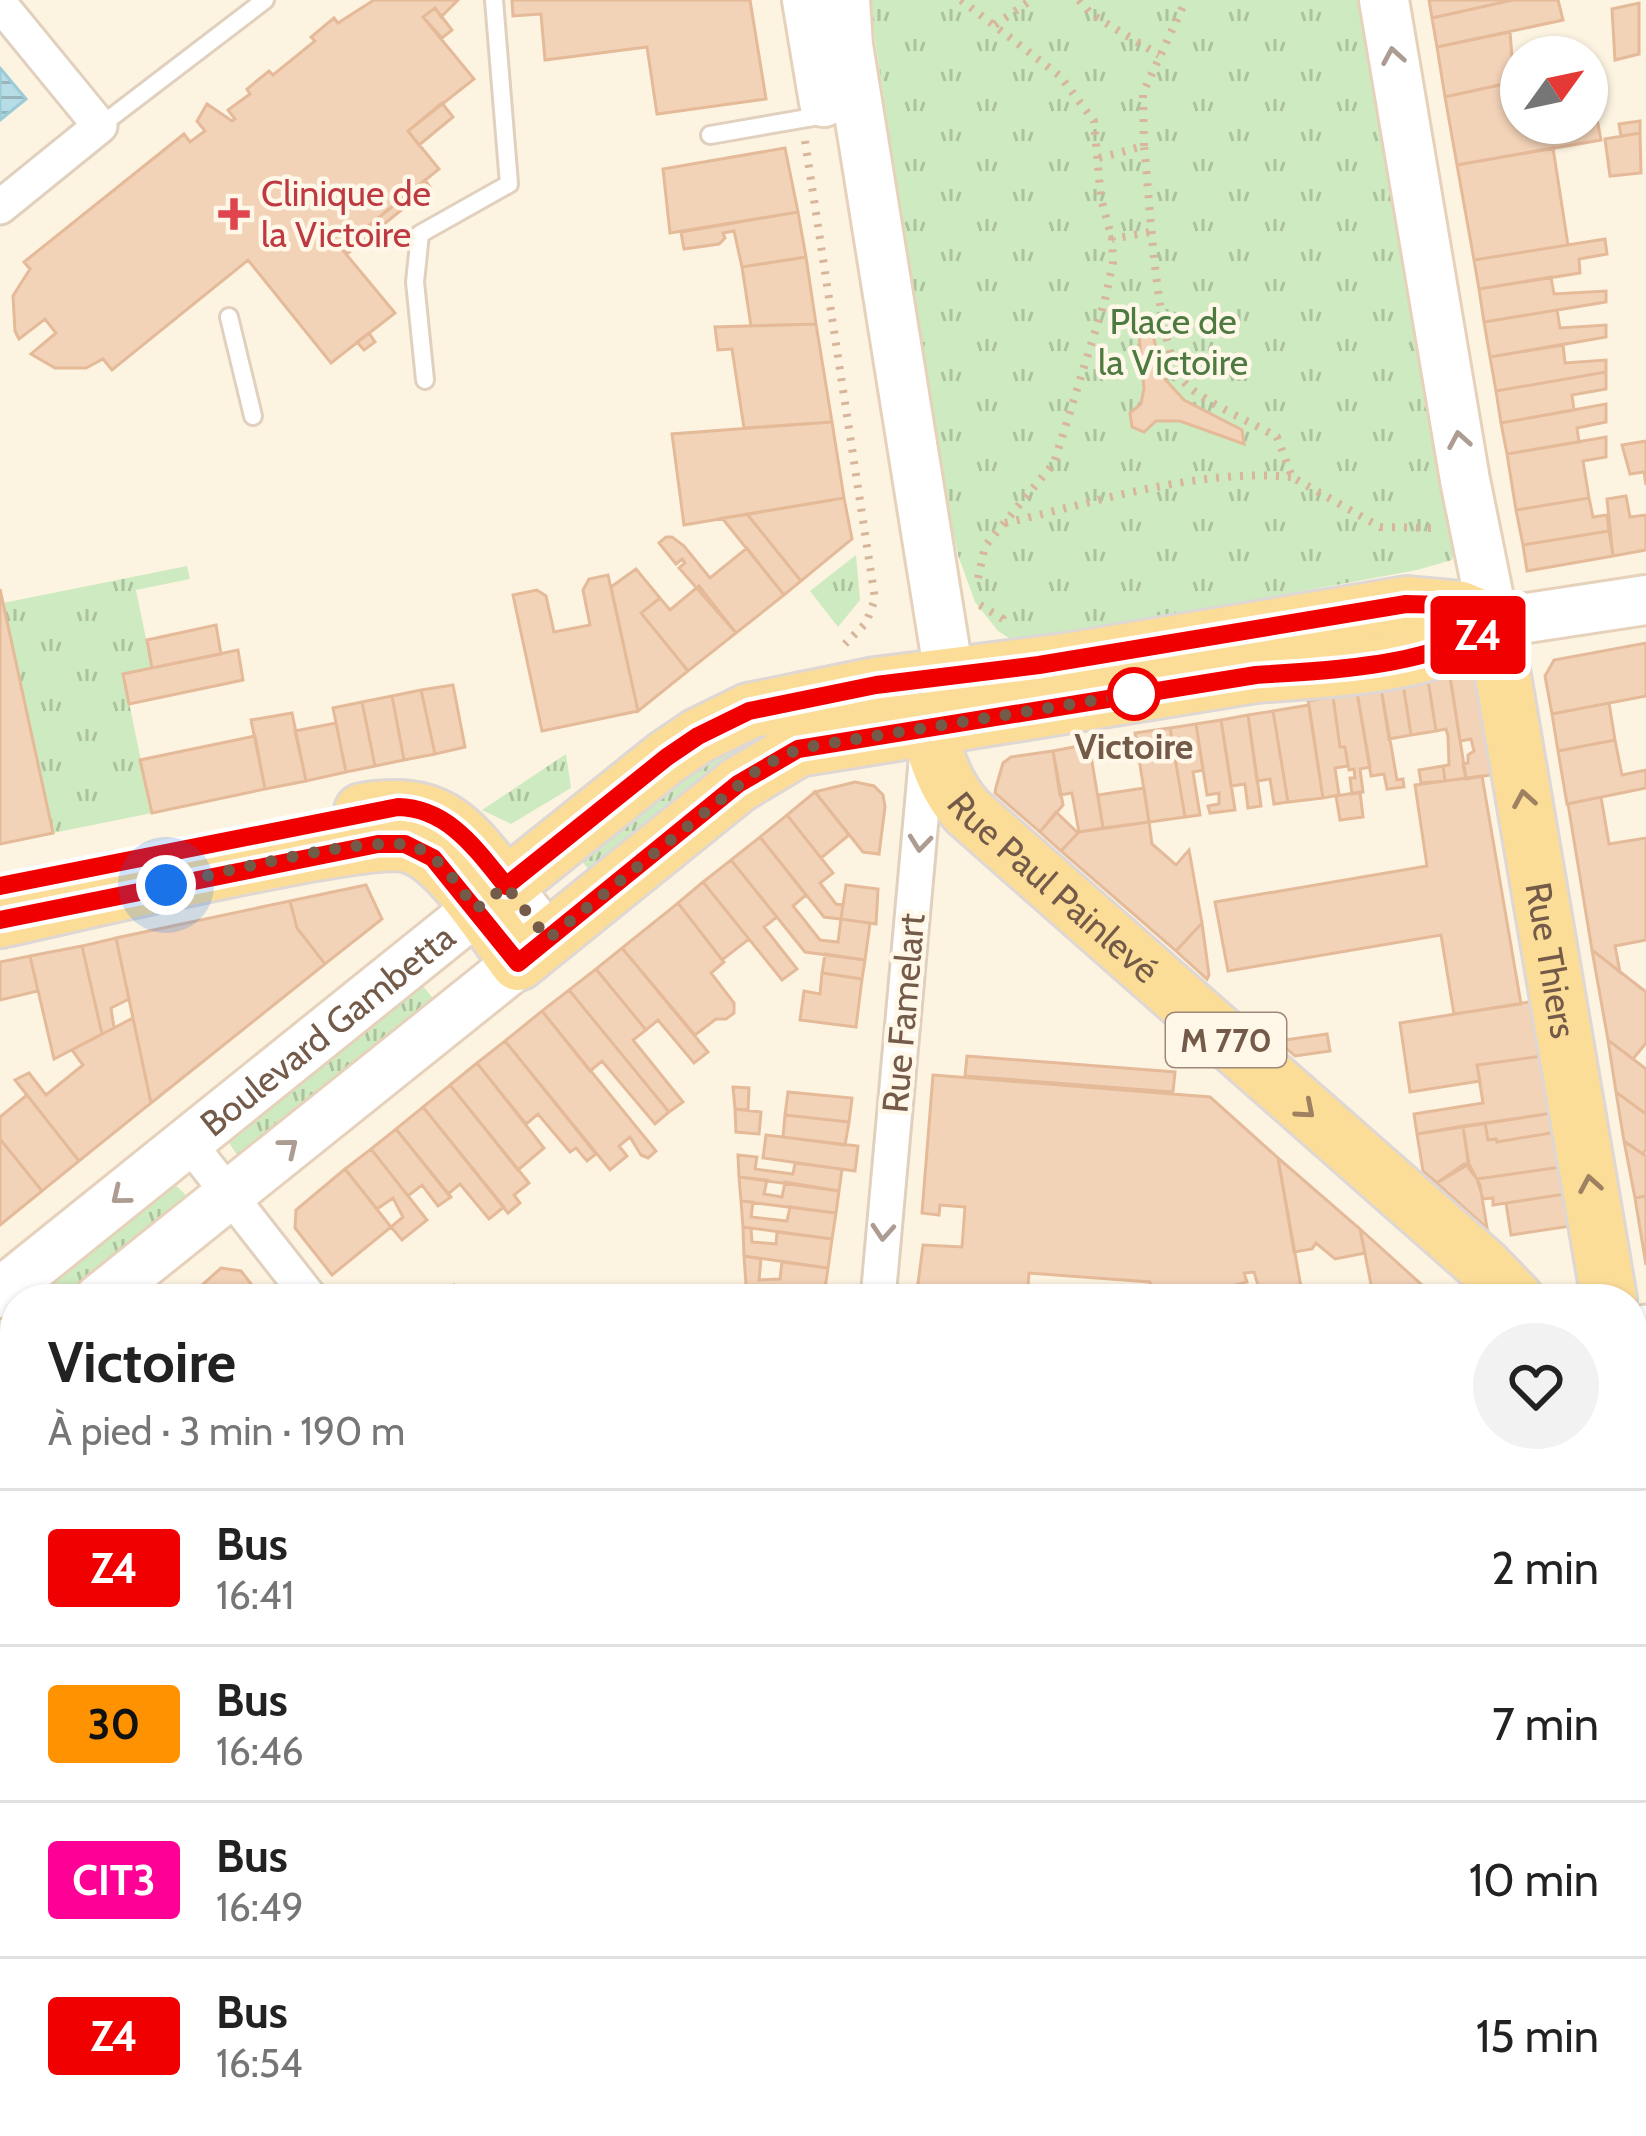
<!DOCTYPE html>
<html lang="fr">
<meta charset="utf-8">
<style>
:root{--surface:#fff;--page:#f2f2f2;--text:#222;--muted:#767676;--line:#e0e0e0}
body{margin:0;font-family:Cabin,sans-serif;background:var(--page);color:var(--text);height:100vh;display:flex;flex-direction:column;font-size:45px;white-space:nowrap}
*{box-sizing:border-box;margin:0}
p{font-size:39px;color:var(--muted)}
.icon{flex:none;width:66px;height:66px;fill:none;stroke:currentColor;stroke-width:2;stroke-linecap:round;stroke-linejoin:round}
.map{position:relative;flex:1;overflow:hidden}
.details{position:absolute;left:0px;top:1284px;width:1647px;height:852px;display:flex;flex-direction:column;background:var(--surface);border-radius:48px 48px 0 0;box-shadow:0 3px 9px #0004}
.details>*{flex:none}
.badge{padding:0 24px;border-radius:9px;font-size:42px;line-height:78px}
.needle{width:78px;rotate:57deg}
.fabs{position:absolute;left:1500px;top:36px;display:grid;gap:24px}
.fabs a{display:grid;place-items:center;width:108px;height:108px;border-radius:50%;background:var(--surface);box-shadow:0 3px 9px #0004;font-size:60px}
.you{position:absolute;width:60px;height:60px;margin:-30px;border:9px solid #fff;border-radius:50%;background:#1a73e8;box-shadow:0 0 0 18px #1a73e833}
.map>.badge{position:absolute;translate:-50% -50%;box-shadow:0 0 0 6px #fff}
.round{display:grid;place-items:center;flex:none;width:126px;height:126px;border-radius:63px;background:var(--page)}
.overview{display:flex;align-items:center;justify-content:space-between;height:204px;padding:0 48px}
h1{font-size:57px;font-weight:700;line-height:90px}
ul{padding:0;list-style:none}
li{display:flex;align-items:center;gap:36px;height:156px;padding:0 48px;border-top:3px solid var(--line)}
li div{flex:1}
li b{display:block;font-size:45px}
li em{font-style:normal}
li .badge{min-width:132px;font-weight:700;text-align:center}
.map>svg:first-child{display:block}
.grass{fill:url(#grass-tufts)}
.water{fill:url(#water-rules);stroke:#9ccbd8;stroke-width:3}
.building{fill:#f2d3b8;stroke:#e5ba99;stroke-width:3}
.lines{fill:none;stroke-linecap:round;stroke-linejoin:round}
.service-casing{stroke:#e1d0bd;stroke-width:22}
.minor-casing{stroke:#e1d0bd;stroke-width:39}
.secondary-casing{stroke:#e6d1bb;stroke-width:54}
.primary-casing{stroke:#ded7d3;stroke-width:60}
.path{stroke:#d7b69c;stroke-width:8;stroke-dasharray:3 9;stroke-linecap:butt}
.service{stroke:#fff;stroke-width:16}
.minor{stroke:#fff;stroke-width:33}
.secondary{stroke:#fff;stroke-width:48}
.primary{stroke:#fcdd98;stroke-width:54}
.oneway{stroke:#ac9c91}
.oneway2{stroke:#9d8160}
.line-casing{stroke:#fff;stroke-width:27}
.line{stroke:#f00000;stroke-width:18}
.walk{stroke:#745a48;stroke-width:12;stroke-dasharray:0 21.6}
.health-dot{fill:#e0444e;stroke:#fff7e7;stroke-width:4.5}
.stop-dot{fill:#fff;stroke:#f00000;stroke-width:6}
.labels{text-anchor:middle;stroke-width:9;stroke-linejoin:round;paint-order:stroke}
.shield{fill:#fff7e7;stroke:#9e8978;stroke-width:3}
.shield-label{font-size:33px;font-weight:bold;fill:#745a48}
.health-label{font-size:36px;fill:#be3a42;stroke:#fff7e7;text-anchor:start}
.park-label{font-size:36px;fill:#4d7a40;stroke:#fff7e7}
.stop-label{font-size:36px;font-weight:bold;fill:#745a48;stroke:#fff7e7}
.street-label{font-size:36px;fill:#745a48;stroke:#fff7e7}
</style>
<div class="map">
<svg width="1646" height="2136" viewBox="0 0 1646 2136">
<defs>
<pattern id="grass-tufts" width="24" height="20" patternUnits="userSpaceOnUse" patternTransform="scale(3)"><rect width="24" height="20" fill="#ceeac0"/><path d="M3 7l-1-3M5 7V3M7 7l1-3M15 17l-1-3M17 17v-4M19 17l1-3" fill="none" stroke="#acc19e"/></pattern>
<pattern id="water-rules" width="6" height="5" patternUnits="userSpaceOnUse" patternTransform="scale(3)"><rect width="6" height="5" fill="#b6dce6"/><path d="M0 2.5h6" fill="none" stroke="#99b5bc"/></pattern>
</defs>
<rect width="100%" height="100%" fill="#fcf3e1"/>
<path class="grass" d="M869,0H1368L1457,543L1452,560L1417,570L1039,640L1015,642L998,631L975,602L958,555L939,467Z
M856,555L860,600L838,627L810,591Z
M187,566L190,579L136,590L152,668L123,674L152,813L53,833L3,603Z
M746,731L757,750L595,877L575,853Z
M566,754L571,788L511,824L482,810Z
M418,980L436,1002L239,1158L226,1138Z
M174,1184L185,1194L182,1207L68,1299H23Z"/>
<path class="water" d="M0,68L26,99L0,120Z"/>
<path class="building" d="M374,0H458L441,17L435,8L423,17L474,79L408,131L439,169L341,248L395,313L331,363L248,260L112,370L103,359L86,368H55L31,354L56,333L45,319L19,339L15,331L13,296L30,269L24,262L184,134L190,142L205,131L197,121L207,104L232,121L235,119L228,110L250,94L247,89L269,71L273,75L315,41L311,37L334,18L338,23Z
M512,0H750L766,99L657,114L647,47L545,60L541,14L513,16Z
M1429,0H1513L1432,18Z
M1513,0H1558L1563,20L1437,47L1432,18Z
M1639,3V54L1615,60L1612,9Z
M435,8L452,30L442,38L423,17Z
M1510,32L1514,82L1445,97L1437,47Z
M1587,66L1601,140L1457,165L1445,97L1521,80V123H1587Z
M442,103L453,117L419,145L408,131Z
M1640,121V133L1621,136L1619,124Z
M1640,133L1641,173L1610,176L1605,139Z
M785,148L798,212L670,233L663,169Z
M1553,148L1568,245L1474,260L1457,165Z
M425,180L430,187L347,254L341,248Z
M798,212L806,257L742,267L734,231L723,233L725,238L719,244L684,249L681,232Z
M1605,239L1607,254L1579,259L1580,273L1479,289L1474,260Z
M806,257L816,324L751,326L742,267Z
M1551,277L1554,294L1606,291V302L1484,322L1479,289Z
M1557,310L1560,328L1606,325V337L1490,357L1484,322Z
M1148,314L1163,377L1184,400L1242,430L1244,444L1180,421H1156L1144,432L1132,427L1130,413L1141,404L1144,388L1137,316Z
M816,324L832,422L744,428L732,349L718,350L715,327Z
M369,333L375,342L364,350L357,342Z
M1563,345L1565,363L1606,360V372L1496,391L1490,357Z
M1606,372V389L1572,395L1574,410L1501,423L1496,391Z
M1606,404V422L1577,428L1579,442L1507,454L1501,423Z
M832,422L844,498L684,525L672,434Z
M1606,437V457L1583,461L1589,498L1516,510L1507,454Z
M1646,441V485L1644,472L1630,474L1622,445Z
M1626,496L1630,517L1646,515V550L1613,556L1607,499Z
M844,498L852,539L801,581L747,514Z
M1589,498L1593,517L1607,515L1609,531L1523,545L1516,510Z
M747,514L801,581L784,595L722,518Z
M1609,531L1613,556L1527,571L1523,545Z
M666,537H672L684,546L710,578L747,548L784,595L736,633L679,568L685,563L682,559L676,564L659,543Z
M636,569L660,598L641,613L688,671L638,711L611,587Z
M608,575L638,711L542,731L513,595L537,590L546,596L554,632L590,625L583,590L589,579Z
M699,586L736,633L688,671L641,613L660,598L670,610Z
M0,589L53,833L0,844Z
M216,625L221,654L152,668L147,640Z
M1646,643V696L1552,714L1545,676L1554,660Z
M238,650L243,680L129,704L123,674Z
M1471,674L1485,685L1502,773L1466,779L1463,764L1468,763V755L1474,751L1471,739L1460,741L1450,677Z
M1450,676L1466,778L1445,781L1443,766L1449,765L1448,736L1446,729L1436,731L1428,680Z
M1428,680L1436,731L1411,735L1403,684Z
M1403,684L1411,735L1389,739L1381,688Z
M453,685L465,747L435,754L421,690Z
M1381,688L1397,780L1403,779L1404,787L1387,789L1384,774L1371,776L1357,692Z
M421,690L435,754L404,760L392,696Z
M1357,692L1370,767L1360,769L1363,792L1352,794L1350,778H1355L1354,769L1349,770L1345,747H1340L1333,697Z
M392,696L404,760L375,766L362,702Z
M1333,697L1340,747H1345L1348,766L1335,768L1339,795L1323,798L1308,701Z
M362,702L375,766L346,772L333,708Z
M1609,703L1615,740L1558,751L1552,714Z
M1309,705L1323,798L1288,802L1273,711Z
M1273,711L1288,802L1274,804L1270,779L1257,781L1248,715Z
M292,713L306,781L265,789L251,720Z
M1248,715L1261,806L1248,808L1245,784L1231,786L1221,720Z
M1221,720L1235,810L1210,813L1208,806L1219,804V793L1207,795L1196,724Z
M336,723L346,772L306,781L295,731Z
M1196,724L1203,770L1193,772L1200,815L1185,817L1170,728Z
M1170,728L1185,817L1149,822L1135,733Z
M255,736L265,789L152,813L140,760Z
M1615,740L1622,775L1646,770V788L1567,804L1558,751Z
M1089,744L1103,828L1079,832L1072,793L1060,795L1053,751Z
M1053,751L1063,805L1040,832L995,793L996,787L1003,763L1011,757Z
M1443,766L1445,781L1421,783L1419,770Z
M1482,776L1521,1004L1454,1014L1441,935L1228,971L1215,902L1427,866L1415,785Z
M855,782L874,786L883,795L885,807L879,854L863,852L815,792Z
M1144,788L1149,822L1103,828L1098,795Z
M815,792L849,835L821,858L787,815Z
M1360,792L1363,817L1340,820L1336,796Z
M1601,797L1609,844L1646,838V940L1615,946L1620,972L1592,950L1568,804Z
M1056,812L1078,833L1061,851L1040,832Z
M787,815L833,873L820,883L836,904L843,905L841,919L824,917L760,837Z
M1149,822L1152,844L1176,865L1189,850L1202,923L1176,951L1061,851L1079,832Z
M760,837L806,895L793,906L820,940L838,942L841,919L870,923L865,960L805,952L731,860Z
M731,860L777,917L764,927L797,969L782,980L703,882Z
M703,882L749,939L722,960L678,903Z
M366,885L382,919L325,964L297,928L290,901Z
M846,885L878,889L876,924L841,919Z
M290,901L297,928L325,964L151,1103L116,938Z
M678,903L724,962L711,973L734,1003V1013L726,1019H716L695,1035L622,948Z
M1202,923L1209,975L1207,979L1176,951Z
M116,938L129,999L111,1008L114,1028L102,1034L82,946Z
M82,946L102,1034L54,1059L30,956Z
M622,948L708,1052L694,1063L658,1020L646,1030L596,969Z
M1592,950L1646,992V1043L1633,1059L1608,1040Z
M825,954L865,960L862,979L822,973Z
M30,956L38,991L0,1000V962Z
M596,969L646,1030L633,1040L683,1102L669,1112L569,990Z
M822,973L862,979L856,1027L800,1020L804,991L820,994Z
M569,990L669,1112L655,1124L602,1061L590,1071L542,1011Z
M1541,1000L1550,1055L1477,1065L1480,1081L1410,1092L1400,1023Z
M542,1011L656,1151L648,1158L641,1155L630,1137L619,1146L627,1156L610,1170L505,1041Z
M133,1018L151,1103L79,1161L15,1080L29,1073L46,1095L83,1065L72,1050Z
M1327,1034L1330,1051L1295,1056L1278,1041Z
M1608,1040L1646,1069V1114L1616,1092Z
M505,1041L596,1154L587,1161L576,1148L570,1152L538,1114L526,1124L477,1063Z
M1550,1055L1559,1112L1417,1134L1414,1114L1483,1103L1477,1065Z
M967,1056L1175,1072L1173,1092L965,1076Z
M477,1063L544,1148L518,1170L450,1085Z
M933,1075L1210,1097L1278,1158L1301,1287L1262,1298L1254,1272L1244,1273L1247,1282L1183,1299H1154L1150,1282L1029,1273L1027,1299H916L923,1245L962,1247L965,1207L940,1205L939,1215L922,1213Z
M450,1085L529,1183L514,1195L520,1203L508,1213L423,1107Z
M733,1087L749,1088L748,1110L735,1109Z
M788,1092L852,1098L849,1122L785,1115Z
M1616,1092L1646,1114V1149L1643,1154L1624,1141Z
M27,1095L79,1161L42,1191L0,1139V1117Z
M423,1107L504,1207L489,1219L460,1184L448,1194L396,1129Z
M735,1109L761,1112L759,1134L736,1132Z
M1559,1112L1562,1131L1497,1142L1496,1139L1488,1140L1485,1123Z
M785,1115L849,1122L845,1145L783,1137Z
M1485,1123L1488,1140L1496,1139L1497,1142L1562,1131L1568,1166L1477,1179L1469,1169L1463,1126Z
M1463,1126L1469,1164L1437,1183L1423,1171L1417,1134Z
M396,1129L451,1197L438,1206L422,1185L408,1196L371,1149Z
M766,1135L858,1146L855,1171L763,1158Z
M0,1139L42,1191L0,1225Z
M1624,1141L1646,1156V1196L1635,1198Z
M371,1149L427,1220L402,1240L391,1227L403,1217L393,1198L377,1209L345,1169Z
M738,1155L757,1157L755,1169L793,1174L795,1163L842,1169L839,1191L739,1177Z
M1278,1158L1360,1229L1365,1253L1335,1259L1316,1243L1312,1249L1294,1252Z
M1464,1164H1469L1480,1185L1487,1228L1437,1183Z
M1568,1166L1572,1193L1493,1205V1198L1483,1199L1477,1179Z
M345,1169L391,1227L332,1275L295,1228L296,1210Z
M739,1177L767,1180L764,1194L782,1197L785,1182L839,1191L836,1213L741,1201Z
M1572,1193L1577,1225L1511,1235L1506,1203Z
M1646,1196V1265L1635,1198Z
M741,1201L753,1202L751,1217L787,1221L790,1207L836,1213L832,1239L743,1227Z
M743,1227L751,1228L752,1242L776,1244L777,1232L832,1239L828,1268L744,1256Z
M1360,1229L1432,1294L1415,1299H1374Z
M744,1256L761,1259L759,1280L780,1279L782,1262L828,1268L824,1295L747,1299Z
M221,1268L241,1271L263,1299H194L191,1295Z
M454,1285L466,1299H436Z
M845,1295L844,1299H808V1296Z
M15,1434V1478L0,1459V1446Z
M0,1459L15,1478V1531L0,1512Z
M0,1512L15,1531V1584L0,1563Z
M0,1726L15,1746L0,1752Z
M3,1896L15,1916L0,1925V1897Z
M15,1916V1983L0,1989V1925Z
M1646,2009V2041L1632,2045V2013Z
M61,2121H105L69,2134Z
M422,2121H460L465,2136H428Z
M496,2121H547L522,2136H505Z
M793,2121H866L867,2128L794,2133Z
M1047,2121L1054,2136H1018L1017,2133Z
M1095,2121H1303L1268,2136H1059Z
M867,2128L868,2136H817V2132Z"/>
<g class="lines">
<g class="service-casing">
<path id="service" d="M100,126L265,0
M710,135L825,115
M229,317L253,416
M425,380L415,282L420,234L509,184L494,0"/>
</g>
<g class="minor-casing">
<path id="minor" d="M0,4L100,126L0,207
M188,1142L311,1299
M878,1299L927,752
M1632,1325L1646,1322
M0,2021L15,2015
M0,2071L15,2097
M1632,2075L1646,2072
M28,2121L37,2136
M899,2121L900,2136
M1416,2136L1461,2121"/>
</g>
<g class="secondary-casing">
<g id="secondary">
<path d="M807,0L824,102"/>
<path d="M845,0L848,45L955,712"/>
<path d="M1384,0L1465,480L1494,623L1646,600"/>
<path id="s1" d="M0,1293L506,886L548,939"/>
<path d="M99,1299L518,963"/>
<path d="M0,1379L15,1367"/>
</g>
</g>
<g class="primary-casing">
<g id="primary">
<path id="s2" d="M1494,623L1609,1299"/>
<path id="s3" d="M923,693C929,735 938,780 968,812L1483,1265L1516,1299"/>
<path d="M362,811C441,798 460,829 506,886L667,757L698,736L749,711L876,685L1066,661L1407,604L1461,609L1494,623"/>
<path d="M0,920C63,907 376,830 415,847C453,863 493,930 518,963L738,785L798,749L1256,675C1331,669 1432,667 1494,623"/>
<path d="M1632,1424L1646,1496"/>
<path d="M1632,1634L1646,1694"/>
</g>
</g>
<path class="path" d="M961,0L1060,76L1094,121L1101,198L1112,239
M1079,0L1091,14L1159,55
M995,25L1031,0
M805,141L875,599L866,623L845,644
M1144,146L1143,93L1186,0
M1099,158L1144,146C1150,193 1155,357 1187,385C1206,403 1253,423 1277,437L1292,477L1380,527L1432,528
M1005,523C1097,502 1197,468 1292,477
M978,578L985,546L1054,463L1105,300L1113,262L1112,239L1150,232
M980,605L1003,619L1004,626"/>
<use href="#service" class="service"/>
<use href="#minor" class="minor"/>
<use href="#secondary" class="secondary"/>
<use href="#primary" class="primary"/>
</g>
<defs><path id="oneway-chevron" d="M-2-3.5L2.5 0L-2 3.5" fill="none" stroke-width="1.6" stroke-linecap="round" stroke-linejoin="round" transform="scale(3)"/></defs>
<g class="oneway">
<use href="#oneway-chevron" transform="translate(1393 56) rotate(-100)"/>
<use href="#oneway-chevron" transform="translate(1459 440) rotate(-100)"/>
<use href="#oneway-chevron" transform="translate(920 843) rotate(96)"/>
<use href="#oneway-chevron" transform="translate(289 1147) rotate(-39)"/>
<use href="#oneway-chevron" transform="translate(120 1196) rotate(141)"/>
<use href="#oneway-chevron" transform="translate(883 1232) rotate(94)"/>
</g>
<g class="oneway2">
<use href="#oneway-chevron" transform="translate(1524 799) rotate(-100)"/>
<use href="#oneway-chevron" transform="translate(1306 1110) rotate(41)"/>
<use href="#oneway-chevron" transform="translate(1590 1184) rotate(-100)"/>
</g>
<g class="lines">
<g class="line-casing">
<path id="line" d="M0,886L398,807C448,808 476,849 506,886L667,757L698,736L749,711L876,685L1039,665L1406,604L1446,605L1494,623C1433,667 1331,670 1256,675L798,749L738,784L518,963L433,858L405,844H378L0,920"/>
</g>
<use href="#line" class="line"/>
<path class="walk" d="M166,885C216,875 379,830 418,848C443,860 460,888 476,909L506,886L548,939L755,772L785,754L813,746L1147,692L1134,694"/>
</g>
<path class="health-dot" d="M228 196h12v12h12v12h-12v12h-12v-12h-12v-12h12z"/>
<circle class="stop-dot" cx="1134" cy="694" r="24"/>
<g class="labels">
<rect class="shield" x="1166" y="1013" width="120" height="54" rx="9"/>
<g class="shield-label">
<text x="1226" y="1052">M 770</text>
</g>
<g class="health-label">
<text x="261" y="206">Clinique de<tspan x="261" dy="41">la Victoire</tspan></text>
</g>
<g class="park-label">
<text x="1173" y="334">Place de<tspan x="1173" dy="41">la Victoire</tspan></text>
</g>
<g class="stop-label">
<text x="1134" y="759">Victoire</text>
</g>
<g class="street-label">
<text dy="13" stroke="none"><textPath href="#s3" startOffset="243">Rue Paul Painlevé</textPath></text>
<text dy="13" stroke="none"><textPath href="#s2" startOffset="342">Rue Thiers</textPath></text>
<text transform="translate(903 1013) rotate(-85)" y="13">Rue Famelart</text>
<text dy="13" stroke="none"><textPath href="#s1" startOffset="420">Boulevard Gambetta</textPath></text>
</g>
</g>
</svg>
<div class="fabs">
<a><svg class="needle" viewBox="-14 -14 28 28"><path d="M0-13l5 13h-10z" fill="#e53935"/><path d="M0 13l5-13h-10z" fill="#767676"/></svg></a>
</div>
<div class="you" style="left:166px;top:885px"></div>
<b class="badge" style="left:1478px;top:635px;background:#f00000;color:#fff">Z4</b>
<section class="details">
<div class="overview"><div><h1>Victoire</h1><p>À pied · 3 min · 190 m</p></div><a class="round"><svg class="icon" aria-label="heart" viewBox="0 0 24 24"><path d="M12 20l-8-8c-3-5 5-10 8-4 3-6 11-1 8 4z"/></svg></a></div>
<ul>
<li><span class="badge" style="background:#f00000;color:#fff">Z4</span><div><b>Bus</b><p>16:41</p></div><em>2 min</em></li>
<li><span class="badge" style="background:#ff9200;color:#111">30</span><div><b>Bus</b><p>16:46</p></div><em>7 min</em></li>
<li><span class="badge" style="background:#ff0096;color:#fff">CIT3</span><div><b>Bus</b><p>16:49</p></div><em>10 min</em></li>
<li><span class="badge" style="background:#f00000;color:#fff">Z4</span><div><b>Bus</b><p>16:54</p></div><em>15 min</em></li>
</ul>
</section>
</div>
